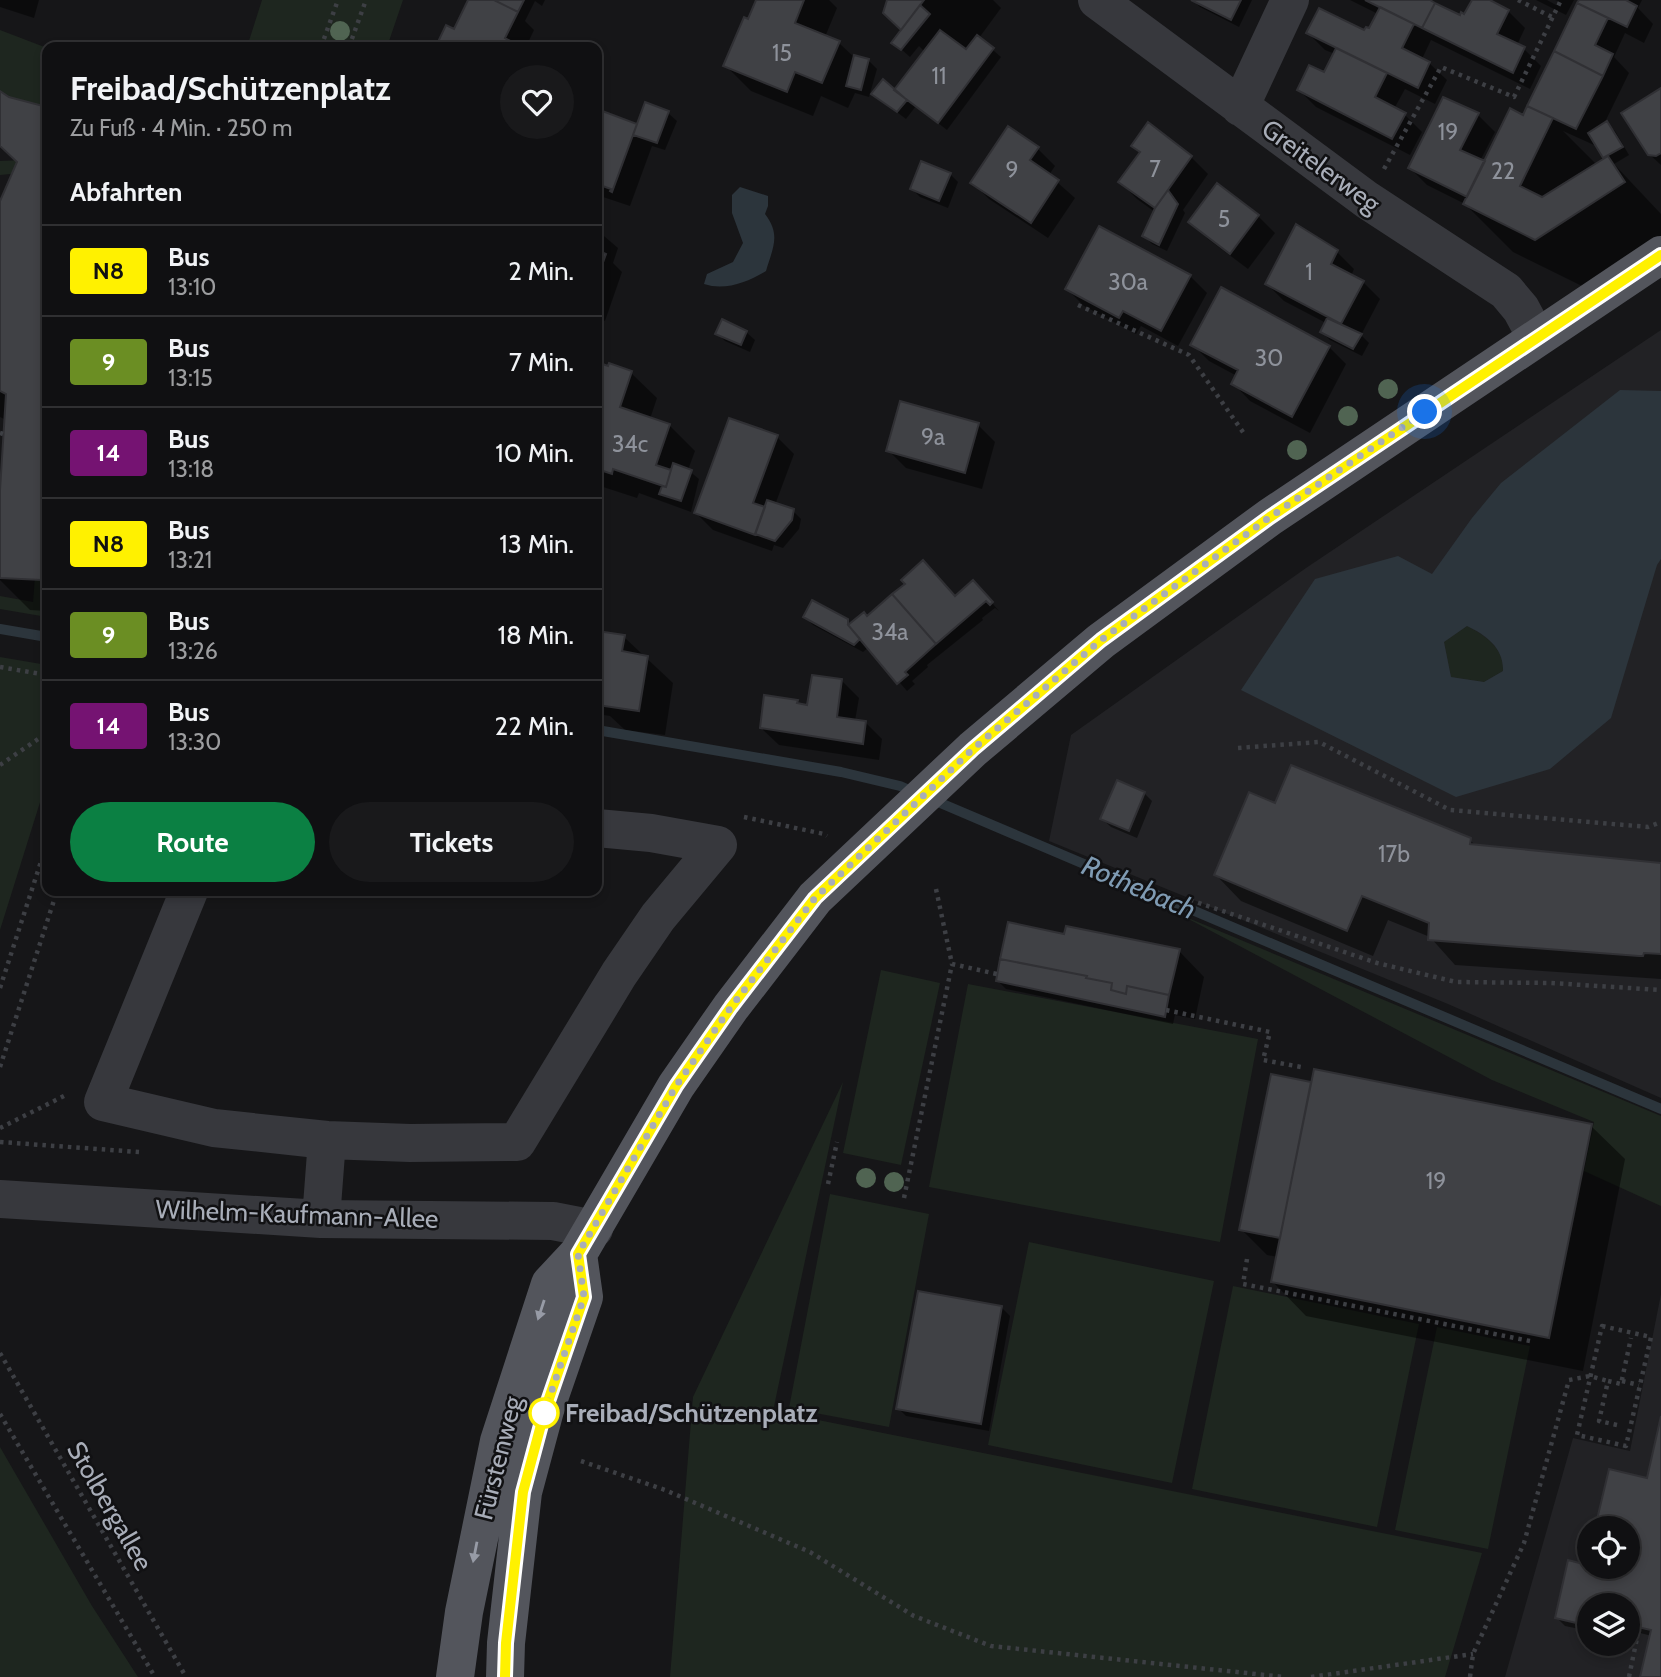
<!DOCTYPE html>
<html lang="de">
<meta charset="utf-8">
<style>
:root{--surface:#101012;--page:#19191b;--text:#f1f3f6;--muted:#9c9d9f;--line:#303032;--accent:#0b8043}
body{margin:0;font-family:Cabin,sans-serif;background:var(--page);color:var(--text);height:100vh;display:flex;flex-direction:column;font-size:26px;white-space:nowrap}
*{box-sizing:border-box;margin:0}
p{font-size:23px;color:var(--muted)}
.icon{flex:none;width:38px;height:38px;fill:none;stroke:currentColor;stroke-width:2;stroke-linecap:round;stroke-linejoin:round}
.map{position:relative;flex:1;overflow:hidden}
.details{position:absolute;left:42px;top:42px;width:560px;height:854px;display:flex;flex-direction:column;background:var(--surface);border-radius:14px;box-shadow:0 4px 10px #0003,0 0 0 2px var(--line)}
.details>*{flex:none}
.badge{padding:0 14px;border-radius:5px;font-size:24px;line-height:46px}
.buttons{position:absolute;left:1577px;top:1516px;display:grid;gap:14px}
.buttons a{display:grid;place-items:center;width:63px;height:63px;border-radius:50%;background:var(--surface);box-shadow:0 4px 10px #0003,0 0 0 2px var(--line);font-size:35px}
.you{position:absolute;width:35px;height:35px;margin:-18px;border:5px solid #fff;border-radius:50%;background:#1a73e8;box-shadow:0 0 0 10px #1a73e833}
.map>.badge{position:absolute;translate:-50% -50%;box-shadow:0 0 0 4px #fff}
h2{padding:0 28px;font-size:26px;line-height:63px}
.round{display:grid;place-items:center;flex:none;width:74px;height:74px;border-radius:37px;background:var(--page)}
.overview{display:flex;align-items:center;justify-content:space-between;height:119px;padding:0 28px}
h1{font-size:33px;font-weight:700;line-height:52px}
.cta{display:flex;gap:14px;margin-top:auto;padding:14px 28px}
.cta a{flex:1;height:80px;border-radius:42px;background:var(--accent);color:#fff;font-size:28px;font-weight:700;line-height:80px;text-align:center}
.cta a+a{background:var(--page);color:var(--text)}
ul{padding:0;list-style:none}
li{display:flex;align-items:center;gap:21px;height:91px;padding:0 28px;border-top:2px solid var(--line)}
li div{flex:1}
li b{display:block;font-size:26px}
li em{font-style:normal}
li .badge{min-width:77px;font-weight:700;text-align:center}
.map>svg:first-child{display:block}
.built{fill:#222225;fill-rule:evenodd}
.green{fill:#1e261f}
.water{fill:#2c353c;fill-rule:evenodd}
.shadow{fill:#0007;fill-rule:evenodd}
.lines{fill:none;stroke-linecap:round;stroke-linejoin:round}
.stream{stroke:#2c353c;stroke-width:10}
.building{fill:#404145;stroke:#303034;stroke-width:2}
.path{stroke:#3d3f44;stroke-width:4.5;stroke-dasharray:3.5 5;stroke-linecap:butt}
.minor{stroke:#37383d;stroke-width:38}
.major{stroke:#53555c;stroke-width:38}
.tree{fill:#506452}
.oneway{fill:#979ba6}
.line-casing{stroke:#fff;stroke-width:16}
.line{stroke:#fff100;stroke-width:10}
.walk{stroke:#a8adb8;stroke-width:7;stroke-dasharray:0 12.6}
.stop-dot{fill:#fff;stroke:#fff100;stroke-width:3.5}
.labels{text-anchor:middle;stroke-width:5;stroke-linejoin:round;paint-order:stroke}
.number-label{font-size:23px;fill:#8e929b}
.street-label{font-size:26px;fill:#a8adb8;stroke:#111113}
.stop-label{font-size:26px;font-weight:bold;fill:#a8adb8;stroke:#111113;text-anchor:start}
.water-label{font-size:28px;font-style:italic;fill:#7f9bb3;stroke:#111113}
</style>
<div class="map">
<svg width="1661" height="1677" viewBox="0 0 1661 1677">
<rect width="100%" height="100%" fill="#161618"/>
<path class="built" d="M1661,330V1098L1448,1004L1049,841L1071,735L1306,568Z
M1661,1294V1677H1505L1573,1438L1630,1451ZM1589,1528H1628V1566H1589ZM1589,1605H1628V1643H1589Z"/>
<path class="green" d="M262,0H403L387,47H247Z
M0,30L47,48V617L0,609V596L33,602L35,576L6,448V395L0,391V228L21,173L0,175V161L27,160L0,103Z
M1467,626C1486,636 1504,648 1503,671L1484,682L1451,677L1444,642Z
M0,657L47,665V780L0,930Z
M1181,915L1661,1116V1206L1584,1171L1594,1122L1492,1080Z
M881,970L940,983L901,1165L843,1153Z
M968,984L1258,1039L1220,1242L929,1187Z
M843,1082L773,1411L1482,1553L1445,1677H670L693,1397Z
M830,1194L929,1214L889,1427L789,1408Z
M1029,1242L1214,1281L1172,1483L988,1445Z
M1233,1286L1419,1324L1377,1527L1192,1489Z
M1437,1327L1530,1346L1488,1549L1395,1530Z
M0,1447L92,1606L138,1677H0Z"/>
<path class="water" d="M740,187L768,196V206L765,214C781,235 773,247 766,271C748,282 725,291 704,284L707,274L733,262L743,243L732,213V195Z
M1620,390L1661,391V559L1657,565L1611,718L1550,769L1456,797L1241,690L1315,579L1398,556L1432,574L1472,518L1501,483ZM1467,626C1486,635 1504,648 1503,671L1484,682L1451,677L1444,642Z"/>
<path class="shadow" d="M0,0H39L34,18L0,7Z
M470,0H545L542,6L535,1L525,21L534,30L526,47H443L439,43L454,31Z
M758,0H829L837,8L825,37L839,43L854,57L869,61L877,69L869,97L855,93L848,108L821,96L813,116L751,91L725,65Z
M889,0H993L1001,8L979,38L1001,57L947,130L916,106L906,119L882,101L895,91L925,52L919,46L910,57L893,42L903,30Z
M1193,0H1252L1239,27L1200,7Z
M1350,0H1427L1461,17L1465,16L1474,0H1486L1508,11L1525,28L1517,45L1524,49L1541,66L1530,89L1431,40L1422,59L1429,63L1447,80L1435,104L1405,89L1394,109L1405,115L1422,132L1410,155L1316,107L1299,90L1324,74L1335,54L1325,50L1308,33L1365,32L1370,30L1378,14Z
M1536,0H1547L1556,5L1558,1L1555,0H1574L1566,15Z
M1581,0H1642L1638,8L1653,24L1644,43L1625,33L1614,57L1629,73L1605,122L1615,131L1629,155L1614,164L1661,214V237L1584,287L1513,252L1465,204L1427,185L1410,168L1478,115L1495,132L1480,161L1485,164L1523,117ZM1563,131L1594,145L1595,142L1606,159L1597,165Z
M1661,90V165L1649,154Z
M0,93L8,98L47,109V611L30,610L0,580V520L6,420L0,417V205L18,163L0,145Z
M597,111L638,126L668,113L677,121L665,150L652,146L630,206L597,195Z
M1133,146L1191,157L1208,174L1183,210L1185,213L1167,251L1152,244L1144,236L1155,212L1137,199L1120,182L1141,154Z
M1038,149L1055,166L1049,175L1075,198L1048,238L989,199L972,182Z
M950,174L958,182L948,208L920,197L912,189Z
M1258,216L1275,233L1248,269L1208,239L1191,222Z
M597,230L618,248L613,263L622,272L605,321L597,318Z
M1337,252L1354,269L1351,276L1363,282L1380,299L1361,335L1369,343L1362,356L1330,340L1322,332L1326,323L1284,301L1267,284Z
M1190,276L1207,293L1178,346L1141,326L1136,334L1084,306L1067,289Z
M746,332L755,340L750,352L725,341L717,333Z
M1192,344L1329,347L1346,364L1310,433L1250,401L1233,383L1237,376L1209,361Z
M597,364L631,373L657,398L650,419L669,425L695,451L688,470L699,479L691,512L639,493L637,498L600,486L597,482Z
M978,425L995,442L982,489L906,468L888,450Z
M777,437L794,454L775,505L793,511L801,519L799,529L783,548L774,545L772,551L713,530L696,513Z
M981,590L999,611L995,608L982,618L983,620L927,665L928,667L912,681L915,684L907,691L869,647L863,652L813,625L805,617L847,620L852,625L867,618Z
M597,632L624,637L673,683L665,735L625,730L610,716L597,714Z
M842,681L859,698L855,721L865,722L882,739L879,760L779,745L761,728L797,701L801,706L809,707Z
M1144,793L1152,801L1137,838L1111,827L1102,819Z
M1276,805L1470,840L1476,846L1661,865V979L1455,965L1430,937L1388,920L1373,956L1241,901L1216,875Z
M1066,936L1179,951L1204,977L1195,1019L1175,1015L1173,1024L1006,989L998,981Z
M1310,1083L1312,1085L1591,1126L1625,1159L1583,1371L1306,1316L1273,1282L1278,1257L1267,1255L1241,1229Z
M1002,1308L1010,1316L989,1431L906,1416L898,1408Z
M1661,1424V1677H1642L1652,1636L1628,1630V1605H1589V1631L1565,1626L1557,1618L1589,1564V1566H1628V1528L1648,1480Z"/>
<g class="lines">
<path class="stream" d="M0,629L47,637
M597,730L841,772L900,786L916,793
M931,799L1661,1109"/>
</g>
<path class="building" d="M468,0H494L518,12L505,38L521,47H445L437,44L446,25L454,29Z
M494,0H524L518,12Z
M756,0H804L795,23L840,41L822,83L795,72L787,92L723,66L744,17L748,19Z
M887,0H924L901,30L883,13Z
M1191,0H1241L1231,20Z
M1365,0H1430L1435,3L1422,28Z
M1472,0H1490L1509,10L1497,34L1525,47L1513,73L1422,28L1435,3L1460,15L1461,12L1464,14Z
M1579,0H1626L1637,6L1627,27L1577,3Z
M1577,3L1608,18L1595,45L1613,54L1603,76L1554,51Z
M920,5L930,14L901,50L891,43Z
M1380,7L1414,24L1402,48L1430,62L1418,88L1306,33L1319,8L1364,30L1366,27L1369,28Z
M940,30L966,49L977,35L994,48L938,123L894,90Z
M1336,48L1387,73L1375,97L1406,113L1392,139L1297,90L1309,65L1324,72Z
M1554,51L1603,76L1576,129L1527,106Z
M854,55L869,59L861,90L846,86Z
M883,79L907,100L897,112L871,94Z
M1661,88V153L1656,156L1648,155L1621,113Z
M0,91L9,97L47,107V536L42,580L0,578V490L6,394L0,391V201L17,162L0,146Z
M1443,97L1479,113L1460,150L1485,161L1467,197L1408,168Z
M645,102L669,111L657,143L633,135Z
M1527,106L1553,118L1520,186L1542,197L1608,156L1625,182L1535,240L1463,204L1510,108L1523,115Z
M597,109L637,124L612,192L610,191L611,189L597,184Z
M1607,121L1623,147L1603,158L1588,133Z
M1148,122L1192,156L1155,208L1118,182L1140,152L1131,146Z
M1008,126L1039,147L1030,160L1059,180L1031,223L970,183Z
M921,161L951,173L939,201L910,189Z
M1217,183L1259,215L1230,254L1188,222Z
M1168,190L1178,204L1159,245L1142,236L1155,208Z
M1296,224L1338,250L1331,264L1364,281L1341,324L1265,284Z
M1099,226L1191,275L1161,331L1123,311L1119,318L1065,289Z
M597,250L606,254L597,279Z
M1221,287L1330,346L1292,417L1231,384L1238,370L1190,345Z
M1327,318L1362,334L1353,349L1320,332Z
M722,319L747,331L741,345L715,334Z
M597,362L608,366L609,363L632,371L620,407L670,424L656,465L671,470L666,487L613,469L612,474L597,469Z
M900,401L979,423L965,473L886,451Z
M729,418L778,435L753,503L765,507L755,535L694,513Z
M673,463L692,470L681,501L659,494L662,486L666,487Z
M767,500L794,509L792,520L775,541L755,534Z
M923,560L955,596L973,580L993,602L990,605L986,601L936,644L892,594L905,584L901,580Z
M892,594L936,644L905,672L908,675L897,684L848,625L864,612L867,616Z
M812,600L848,619V625L860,639L854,645L803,617Z
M597,631L625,635L622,651L648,656L639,711L597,705L599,693H597Z
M812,675L842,679L837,717L866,721L863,744L760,728L764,695L798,700L797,703L807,705Z
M1291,765L1471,838L1470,844L1661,863V954L1644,953L1643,956H1639L1428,940L1429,923L1362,896L1347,931L1214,875L1249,792L1275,803Z
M1117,780L1145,792L1129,831L1100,819Z
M1008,922L1064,934L1066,926L1180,949L1169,995L1127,986L1126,994L1111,990L1112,983L1086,978L1087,976L1000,959Z
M1000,959L1087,976L1086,978L1112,983L1111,990L1126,994L1127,986L1169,995L1165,1017L996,981Z
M1314,1069L1592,1124L1549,1338L1271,1282Z
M1271,1074L1311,1082L1280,1238L1239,1230Z
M918,1291L1002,1306L981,1424L896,1409Z
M1661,1416V1677H1640L1651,1630L1628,1625V1605H1589V1626L1555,1618L1568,1560L1587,1565L1589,1556V1566H1628V1528H1595L1609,1469L1647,1478Z"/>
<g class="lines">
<path class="path" d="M1518,0L1552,17
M321,47L338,0
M349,47L366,0
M1384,169L1441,67L1514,97L1561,0
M1078,305L1189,355L1245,435
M0,433L3,434
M0,667L47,675
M1238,748L1319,742L1450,810L1648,827L1661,822
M0,765L47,733
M744,817L824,834L827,836
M936,889L952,964L997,974
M1190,900L1377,963L1456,982L1551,983L1661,990
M0,988L47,843
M1166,1010L1270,1032L1263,1060L1301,1067
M0,1067L57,891
M0,1128L68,1094
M0,1142L139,1152
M828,1184L837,1142
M904,1198L952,964
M1247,1259L1243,1284L1530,1341
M1602,1326L1651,1337L1626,1446L1577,1435Z
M0,1353L186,1677
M1622,1381L1639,1385
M0,1414L155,1677
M1617,1425L1599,1421L1608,1381L1621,1384L1631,1338
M581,1461L665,1490L810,1552L914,1616L991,1646L1284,1677
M1311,1677L1473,1654
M1470,1677L1473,1654L1524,1543L1569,1380L1590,1376L1608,1381
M1629,1677L1639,1628"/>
<path class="minor" d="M1097,0L1367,200L1506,291L1521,309L1536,337
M1240,107L1290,0
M189,891L103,1102L214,1128L327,1140L410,1143L517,1142L619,974L658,917L718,845L651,833L597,828
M0,1199L321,1219L553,1221L594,1229
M321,1219L327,1140"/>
<path class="major" d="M455,1677L464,1612L499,1441L550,1284L578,1254L676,1086L731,1007L815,898L973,749L1101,641L1270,517L1661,255
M505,1677L506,1643L523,1492L545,1410L584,1297L578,1254"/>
</g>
<g class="tree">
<circle cx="340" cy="31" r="10"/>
<circle cx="1388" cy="389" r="10"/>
<circle cx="1348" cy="416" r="10"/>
<circle cx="1297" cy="450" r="10"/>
<circle cx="866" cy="1178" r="10"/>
<circle cx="894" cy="1182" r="10"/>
</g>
<defs><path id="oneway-solid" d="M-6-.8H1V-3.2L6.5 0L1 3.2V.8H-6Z" transform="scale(1.75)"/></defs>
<g class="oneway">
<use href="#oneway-solid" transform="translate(541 1310) rotate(108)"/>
<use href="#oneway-solid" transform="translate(475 1552) rotate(101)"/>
</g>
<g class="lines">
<g class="line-casing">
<path id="line" d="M505,1677L506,1643L523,1492L545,1410L584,1297L578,1254L676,1086L731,1007L815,898L973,749L1101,640L1270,517L1661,255"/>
</g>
<use href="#line" class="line"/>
<path class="walk" d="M544,1413L584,1297L578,1254L676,1086L731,1007L815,898L973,749L1101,640L1270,517L1425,412"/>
</g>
<circle class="stop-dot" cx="544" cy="1413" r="14"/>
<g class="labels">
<g class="number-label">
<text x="782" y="61">15</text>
<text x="939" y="84">11</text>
<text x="1448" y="140">19</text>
<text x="1155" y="177">7</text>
<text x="1012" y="178">9</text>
<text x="1503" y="179">22</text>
<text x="1224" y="227">5</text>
<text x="1309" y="280">1</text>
<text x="1128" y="290">30a</text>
<text x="1269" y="366">30</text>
<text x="933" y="445">9a</text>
<text x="630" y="452">34c</text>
<text x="890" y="640">34a</text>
<text x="1394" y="862">17b</text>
<text x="1436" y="1189">19</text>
</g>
<g class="street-label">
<text transform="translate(1321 166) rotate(36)" y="9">Greitelerweg</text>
<text transform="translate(297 1214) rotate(2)" y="9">Wilhelm-Kaufmann-Allee</text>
<text transform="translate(498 1458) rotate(-76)" y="9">Fürstenweg</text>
<text transform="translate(110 1506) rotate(60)" y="9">Stolbergallee</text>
</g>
<g class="stop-label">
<text x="565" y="1422">Freibad/Schützenplatz</text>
</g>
<g class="water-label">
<text transform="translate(1139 887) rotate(23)" y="10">Rothebach</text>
</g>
</g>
</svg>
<div class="buttons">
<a><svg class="icon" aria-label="locate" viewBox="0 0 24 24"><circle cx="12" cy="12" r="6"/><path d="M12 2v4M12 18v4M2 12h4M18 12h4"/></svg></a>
<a><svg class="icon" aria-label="layers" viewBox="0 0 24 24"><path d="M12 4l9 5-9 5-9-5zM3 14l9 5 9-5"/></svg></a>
</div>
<div class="you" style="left:1425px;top:412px"></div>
<section class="details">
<div class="overview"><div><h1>Freibad/Schützenplatz</h1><p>Zu Fuß · 4 Min. · 250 m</p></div><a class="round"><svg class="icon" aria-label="heart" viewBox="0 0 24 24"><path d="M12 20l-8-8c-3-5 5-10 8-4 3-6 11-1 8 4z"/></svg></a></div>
<h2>Abfahrten</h2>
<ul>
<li><span class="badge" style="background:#fff100;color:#111">N8</span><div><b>Bus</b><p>13:10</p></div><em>2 Min.</em></li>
<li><span class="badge" style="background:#6b8e23;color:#fff">9</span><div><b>Bus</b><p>13:15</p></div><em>7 Min.</em></li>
<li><span class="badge" style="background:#751372;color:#fff">14</span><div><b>Bus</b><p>13:18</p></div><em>10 Min.</em></li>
<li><span class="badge" style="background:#fff100;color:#111">N8</span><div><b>Bus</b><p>13:21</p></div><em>13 Min.</em></li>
<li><span class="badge" style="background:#6b8e23;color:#fff">9</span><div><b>Bus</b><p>13:26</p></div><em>18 Min.</em></li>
<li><span class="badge" style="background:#751372;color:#fff">14</span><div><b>Bus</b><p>13:30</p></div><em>22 Min.</em></li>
</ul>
<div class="cta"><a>Route</a><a>Tickets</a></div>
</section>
</div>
